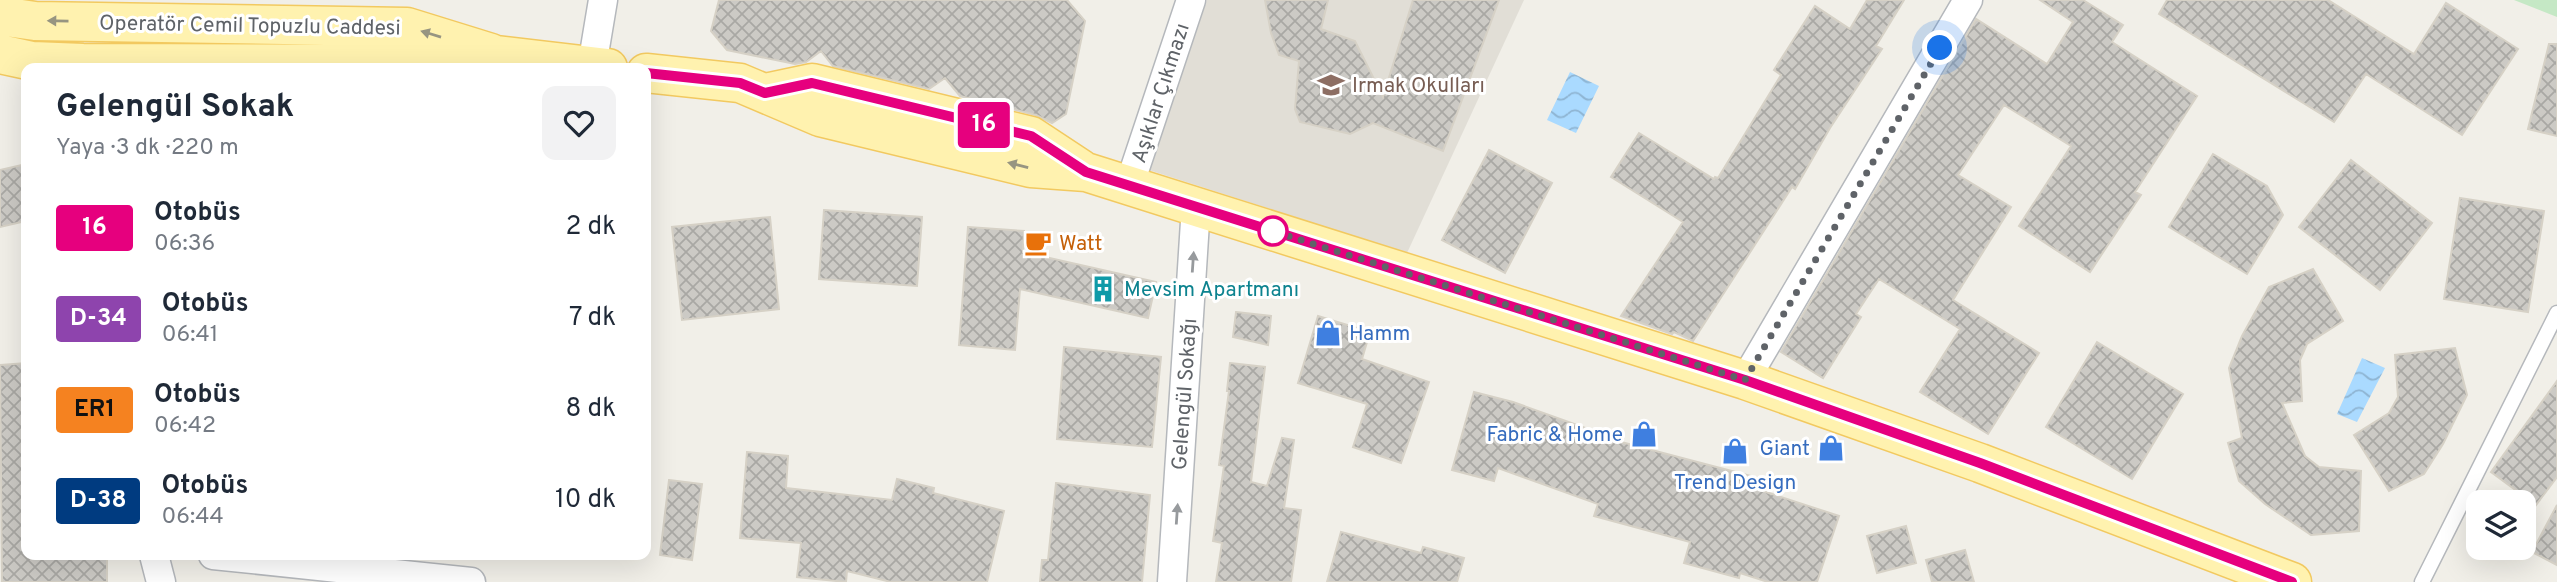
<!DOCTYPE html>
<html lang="tr">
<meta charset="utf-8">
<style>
:root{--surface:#fff;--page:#f2f2f3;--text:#1f2937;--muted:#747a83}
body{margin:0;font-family:Overpass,sans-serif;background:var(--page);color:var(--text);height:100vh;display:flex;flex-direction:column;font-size:26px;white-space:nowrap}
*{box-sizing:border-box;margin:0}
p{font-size:23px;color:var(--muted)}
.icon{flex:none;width:38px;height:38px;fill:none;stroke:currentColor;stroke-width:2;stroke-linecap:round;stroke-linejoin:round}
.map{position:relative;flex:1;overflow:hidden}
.drawer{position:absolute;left:21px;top:63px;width:630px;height:497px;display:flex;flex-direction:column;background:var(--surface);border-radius:14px;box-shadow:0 7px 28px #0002}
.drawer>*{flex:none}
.badge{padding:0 14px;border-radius:5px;font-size:24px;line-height:46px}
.tools{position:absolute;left:2466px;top:490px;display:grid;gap:14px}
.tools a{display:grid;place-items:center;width:70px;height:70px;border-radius:14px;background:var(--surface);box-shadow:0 7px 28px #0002;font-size:35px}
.you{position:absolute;width:35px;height:35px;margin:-18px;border:5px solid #fff;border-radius:50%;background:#1a73e8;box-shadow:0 0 0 10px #1a73e833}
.map>.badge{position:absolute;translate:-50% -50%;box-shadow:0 0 0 4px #fff}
.round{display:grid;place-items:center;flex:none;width:74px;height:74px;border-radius:14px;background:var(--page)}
.summary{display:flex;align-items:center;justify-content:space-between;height:119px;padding:0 35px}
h1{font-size:33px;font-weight:700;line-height:52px}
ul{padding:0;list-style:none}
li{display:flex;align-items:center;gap:21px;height:91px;padding:0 35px}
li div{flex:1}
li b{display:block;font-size:26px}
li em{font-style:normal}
li .badge{min-width:77px;font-weight:700;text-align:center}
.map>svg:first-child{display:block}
.education{fill:#e1ded6}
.park{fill:#c5e8c5}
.water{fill:url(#water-waves)}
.building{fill:url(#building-cross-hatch);stroke:#d6d1c6;stroke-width:2}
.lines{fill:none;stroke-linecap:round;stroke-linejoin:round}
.lane-casing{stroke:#b5b8bc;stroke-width:17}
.street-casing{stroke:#b5b8bc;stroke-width:31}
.primary-casing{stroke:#f2c960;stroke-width:41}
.lane{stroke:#fff;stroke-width:14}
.street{stroke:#fff;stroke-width:28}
.primary{stroke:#fff2af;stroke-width:38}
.oneway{fill:#979581}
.oneway2{fill:#979a9d}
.line-casing{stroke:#fff;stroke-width:16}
.line{stroke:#e6007e;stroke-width:10}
.walk{stroke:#5f6368;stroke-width:7;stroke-dasharray:0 12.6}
.stop-dot{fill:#fff;stroke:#e6007e;stroke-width:3.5}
.labels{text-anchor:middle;stroke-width:6;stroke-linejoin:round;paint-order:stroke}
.street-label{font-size:21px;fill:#5f6368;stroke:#fff}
.education-label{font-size:21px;fill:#785e54;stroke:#fff;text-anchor:start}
.food-label{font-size:21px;fill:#c56008;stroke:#fff;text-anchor:start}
.culture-label{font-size:21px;fill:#0d838f;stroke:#fff;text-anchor:start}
.shop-label{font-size:21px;fill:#366cbe;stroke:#fff;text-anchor:end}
</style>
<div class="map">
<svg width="2557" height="582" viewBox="0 0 2557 582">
<defs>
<pattern id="water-waves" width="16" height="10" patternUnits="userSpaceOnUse" patternTransform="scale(1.75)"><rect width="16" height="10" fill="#aadaff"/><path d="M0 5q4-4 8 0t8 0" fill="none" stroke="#8eb4d2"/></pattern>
<pattern id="building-cross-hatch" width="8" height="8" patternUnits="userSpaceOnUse" patternTransform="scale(1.75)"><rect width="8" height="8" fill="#cccac5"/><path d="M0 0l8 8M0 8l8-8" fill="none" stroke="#a9a8a4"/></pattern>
</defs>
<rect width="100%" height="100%" fill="#f1efe8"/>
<path class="education" d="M1207,0H1524L1407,253L1149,170Z"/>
<path class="park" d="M2514,0H2557V17Z"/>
<path class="water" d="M1570,72L1599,86L1576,133L1547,120Z
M2362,358L2385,368L2357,422L2337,414Z"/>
<path class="building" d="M719,0H1067L1085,21L1066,114L1052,123L1036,115L960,96L945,78L929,89L833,66L821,51L806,62L795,64L727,50L711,31Z
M1265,0H1328L1321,29L1355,41L1383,97L1413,0H1499L1443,151L1373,123L1350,134L1300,122L1295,109L1299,61L1279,55L1271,33Z
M1867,0H1904L1876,46L1882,49L1830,128L1795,189L1792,187L1693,341L1674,332L1672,334L1621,316L1683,222L1611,177L1639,133L1714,179L1715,177L1718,178L1781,75L1774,70L1815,6L1850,29Z
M2040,0H2083L2123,25L2112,42L2197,96L2135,192L2141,195L2090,272L2019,226L2071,146L2004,105L1958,175L2011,207L1953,300L2039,353L1988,434L1920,392L1960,329L1879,279L1856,314L1861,317L1823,378L1781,352L1976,19L2047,64L2073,22Z
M2167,0H2328L2414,54L2446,3L2518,49L2462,135L2366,74L2334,122L2159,14Z
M2549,44H2557V136L2528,129Z
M1489,150L1552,183L1505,273L1442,240Z
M2213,154L2267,186L2283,215L2247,274L2169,227Z
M2351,160L2432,223L2380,290L2299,227Z
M22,165L26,183V221L0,227V170Z
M2460,198L2544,211L2528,312L2444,299Z
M824,210L922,217L917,286L819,279Z
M770,217L779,309L682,320L672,227Z
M968,227L1024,231L1023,252L1156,282L1148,318L1020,289L1015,350L959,345Z
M2313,269L2343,321L2307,344L2300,360L2302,401L2282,403L2305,456L2319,467L2361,471L2359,531L2311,535L2265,504L2239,481L2228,443L2242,438L2229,368L2242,336L2269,287Z
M1236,312L1271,316L1268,345L1233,337Z
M1318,316L1370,332L1362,359L1429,382L1401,463L1353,447L1367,404L1298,383Z
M2097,342L2183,394L2132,479L2046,427Z
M1064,347L1161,357L1152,447L1057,439Z
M2455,348L2467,395L2443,444L2424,474L2389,491L2354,435L2389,413L2398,397L2395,355Z
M26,363V555H107V582H2L0,365Z
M1230,363L1265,367L1251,482L1267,486L1282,438L1294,440L1284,508L1301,510L1291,582H1216L1222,543L1213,541L1224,466L1219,465L1229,391H1227Z
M2557,381V477L2536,505L2491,472Z
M1474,392L1513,402L1588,429L1587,433L1766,480L1763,491L1839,516L1817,582H1768L1740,573L1739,578L1684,563L1690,542L1594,516L1598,504L1498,468L1494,481L1452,470Z
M747,452L788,456L786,488L892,500L897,479L934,488L933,493L1004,511L987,582H891L847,571L846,582L797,577L801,543L740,538Z
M669,480L702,484L692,560L660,555Z
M1056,483L1150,495L1142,582H1040L1042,560H1048Z
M2557,505V565L2532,552Z
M1906,526L1916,563L1877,573L1867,536Z
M1341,532L1421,553L1423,547L1464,558L1457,582H1327Z
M1965,550L1974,582H1932L1926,560Z"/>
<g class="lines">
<g class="lane-casing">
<path id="lane" d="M2422,582L2557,313"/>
</g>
<g class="street-casing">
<path id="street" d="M592,66L603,0
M1129,186L1191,0
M1745,380L1968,0
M154,555L161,582
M213,555L471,582
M1172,582L1196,206"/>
</g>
<g class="primary-casing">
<path id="primary" d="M0,16L35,21L407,27L491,53
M0,54L32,61L83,63L455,64L497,55L608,68
M646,73L740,83L820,117L1031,168L1086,172L1745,380L1980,463L2292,582
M765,93L812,83L1031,136L1081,169"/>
</g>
<use href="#lane" class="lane"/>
<use href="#street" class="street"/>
<use href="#primary" class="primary"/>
</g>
<defs><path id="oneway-solid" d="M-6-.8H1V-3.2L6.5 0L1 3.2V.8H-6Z" transform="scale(1.75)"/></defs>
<g class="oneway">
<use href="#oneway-solid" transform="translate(58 21) rotate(-179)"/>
<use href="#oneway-solid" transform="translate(431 34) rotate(-163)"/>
<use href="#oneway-solid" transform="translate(1018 165) rotate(-166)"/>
</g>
<g class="oneway2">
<use href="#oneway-solid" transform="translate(1193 262) rotate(-86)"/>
<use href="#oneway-solid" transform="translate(1177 514) rotate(-86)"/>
</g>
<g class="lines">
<g class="line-casing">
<path id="line" d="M646,73L740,83L765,93L812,83L1031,136L1086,172L1745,380L1980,463L2292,582"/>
</g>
<use href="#line" class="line"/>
<path class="walk" d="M1273,231L1269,230L1745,380L1940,48"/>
</g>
<defs>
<g id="school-bare" transform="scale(2.1)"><path d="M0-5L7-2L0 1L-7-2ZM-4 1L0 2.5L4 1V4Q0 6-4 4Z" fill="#8d6e63" stroke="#fff" stroke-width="2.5" paint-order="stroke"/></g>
<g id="cafe-bare" transform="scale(2.1)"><path d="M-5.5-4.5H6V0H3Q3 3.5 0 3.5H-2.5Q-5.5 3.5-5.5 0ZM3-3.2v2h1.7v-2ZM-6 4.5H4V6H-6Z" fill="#e8710a" stroke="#fff" stroke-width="2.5" paint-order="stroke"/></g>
<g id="building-bare" transform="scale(2.1)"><path d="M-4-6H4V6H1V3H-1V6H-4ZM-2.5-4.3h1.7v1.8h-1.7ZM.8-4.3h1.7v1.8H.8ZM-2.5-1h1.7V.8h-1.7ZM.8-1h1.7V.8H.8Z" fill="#0f9aa8" stroke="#fff" stroke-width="2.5" paint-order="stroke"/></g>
<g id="shop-bare" transform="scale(2.1)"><path d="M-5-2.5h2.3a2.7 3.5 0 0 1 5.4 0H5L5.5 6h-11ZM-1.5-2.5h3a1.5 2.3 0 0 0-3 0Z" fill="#3f7fe0" stroke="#fff" stroke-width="2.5" paint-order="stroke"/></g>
</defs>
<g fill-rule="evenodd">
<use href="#school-bare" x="1331" y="85"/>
<use href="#cafe-bare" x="1038" y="243"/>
<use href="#building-bare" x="1103" y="289"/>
<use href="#shop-bare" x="1328" y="333"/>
<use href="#shop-bare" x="1644" y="434"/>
<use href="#shop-bare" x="1831" y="448"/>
<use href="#shop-bare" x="1735" y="451"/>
</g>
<circle class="stop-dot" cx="1273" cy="231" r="14"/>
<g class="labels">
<g class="street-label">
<text transform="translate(250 25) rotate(1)" y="7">Operatör Cemil Topuzlu Caddesi</text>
<text transform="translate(1160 93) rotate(-72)" y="7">Aşıklar Çıkmazı</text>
<text transform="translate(1184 394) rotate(-86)" y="7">Gelengül Sokağı</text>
</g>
<g class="education-label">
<text x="1352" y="92">Irmak Okulları</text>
</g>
<g class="food-label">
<text x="1059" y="250">Watt</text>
</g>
<g class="culture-label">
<text x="1124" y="296">Mevsim Apartmanı</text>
</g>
<g class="shop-label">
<text x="1349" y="340" text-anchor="start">Hamm</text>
<text x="1623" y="441">Fabric &amp; Home</text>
<text x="1810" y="455">Giant</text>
<text x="1735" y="489" text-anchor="middle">Trend Design</text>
</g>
</g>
</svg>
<div class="tools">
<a><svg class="icon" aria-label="layers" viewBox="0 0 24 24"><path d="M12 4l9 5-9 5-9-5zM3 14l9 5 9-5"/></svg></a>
</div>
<div class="you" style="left:1940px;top:48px"></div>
<b class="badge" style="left:984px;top:125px;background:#e6007e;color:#fff">16</b>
<section class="drawer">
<div class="summary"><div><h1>Gelengül Sokak</h1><p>Yaya · 3 dk · 220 m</p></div><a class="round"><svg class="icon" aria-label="heart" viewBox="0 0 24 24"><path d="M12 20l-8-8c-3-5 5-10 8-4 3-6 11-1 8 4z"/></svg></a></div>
<ul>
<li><span class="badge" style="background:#e6007e;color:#fff">16</span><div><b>Otobüs</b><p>06:36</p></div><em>2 dk</em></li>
<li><span class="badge" style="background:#8e44ad;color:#fff">D-34</span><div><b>Otobüs</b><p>06:41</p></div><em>7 dk</em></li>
<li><span class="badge" style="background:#f58220;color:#111">ER1</span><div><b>Otobüs</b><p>06:42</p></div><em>8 dk</em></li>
<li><span class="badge" style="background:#003b80;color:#fff">D-38</span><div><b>Otobüs</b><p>06:44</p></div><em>10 dk</em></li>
</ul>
</section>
</div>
